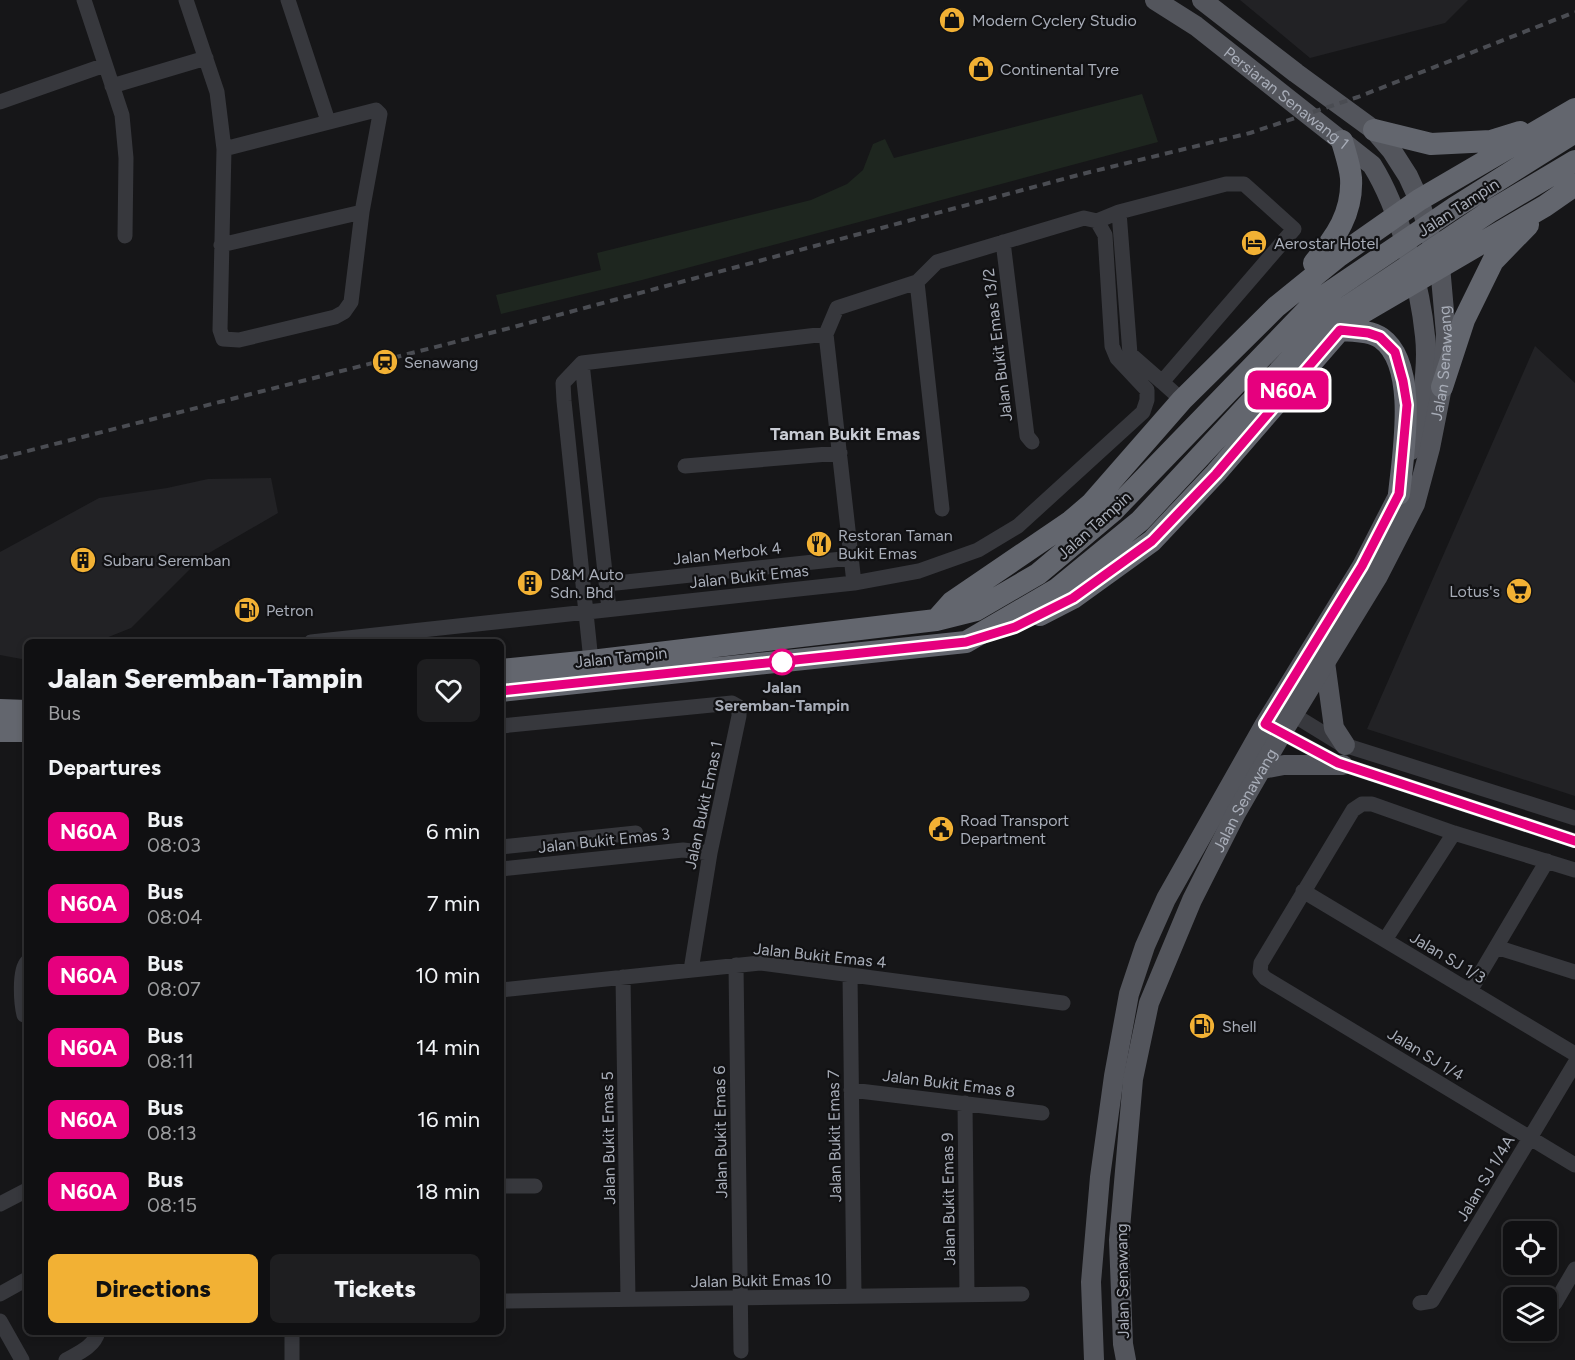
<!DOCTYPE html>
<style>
:root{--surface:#101012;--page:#1e1e20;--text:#f1f3f6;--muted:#9c9d9f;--line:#303032;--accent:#f2b134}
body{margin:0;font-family:Figtree,sans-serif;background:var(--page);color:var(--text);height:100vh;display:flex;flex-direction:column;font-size:22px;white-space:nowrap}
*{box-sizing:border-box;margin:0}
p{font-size:20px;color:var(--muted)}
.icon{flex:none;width:33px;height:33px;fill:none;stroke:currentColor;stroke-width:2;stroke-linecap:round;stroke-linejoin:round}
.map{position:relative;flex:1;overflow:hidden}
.details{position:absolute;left:24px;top:639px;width:480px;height:696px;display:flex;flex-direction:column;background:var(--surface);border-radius:9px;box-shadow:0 3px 9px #0003,0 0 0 2px var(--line)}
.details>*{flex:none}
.badge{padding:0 12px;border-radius:9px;font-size:21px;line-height:39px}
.buttons{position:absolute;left:1503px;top:1221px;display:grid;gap:12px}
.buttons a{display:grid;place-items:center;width:54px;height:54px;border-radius:9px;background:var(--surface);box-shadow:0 3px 9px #0003,0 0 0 2px var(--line);font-size:30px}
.map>.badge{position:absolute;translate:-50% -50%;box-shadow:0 0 0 3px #fff}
h2{padding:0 24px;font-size:22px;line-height:54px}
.round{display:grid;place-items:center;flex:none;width:63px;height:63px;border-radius:9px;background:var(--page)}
.overview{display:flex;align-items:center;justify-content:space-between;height:102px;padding:0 24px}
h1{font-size:28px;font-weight:800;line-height:45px}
.primary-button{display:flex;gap:12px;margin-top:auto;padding:12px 24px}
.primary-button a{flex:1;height:69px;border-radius:9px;background:var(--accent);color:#111;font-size:24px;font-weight:800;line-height:69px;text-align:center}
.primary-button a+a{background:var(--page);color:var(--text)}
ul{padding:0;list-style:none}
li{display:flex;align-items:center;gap:18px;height:72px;padding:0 24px}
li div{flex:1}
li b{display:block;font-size:22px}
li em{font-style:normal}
li .badge{min-width:66px;font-weight:700;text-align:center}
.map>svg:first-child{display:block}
.built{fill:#222225}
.green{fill:#1e261f}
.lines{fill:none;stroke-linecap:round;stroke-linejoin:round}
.minor{stroke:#37383d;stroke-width:15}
.major{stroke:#53555c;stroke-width:20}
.highway{stroke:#63666e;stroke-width:22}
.rail{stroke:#4a4c52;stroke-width:4;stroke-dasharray:8 6;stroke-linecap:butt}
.line-casing{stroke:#fff;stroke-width:14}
.line{stroke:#e6007e;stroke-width:9}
.stop-dot{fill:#fff;stroke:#e6007e;stroke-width:3}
.labels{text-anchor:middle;stroke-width:4.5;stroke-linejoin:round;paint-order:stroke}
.poi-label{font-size:16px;fill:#a8adb8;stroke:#111113;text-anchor:start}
.street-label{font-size:16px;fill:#a8adb8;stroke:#111113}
.stop-label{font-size:16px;font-weight:bold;fill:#a8adb8;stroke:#111113}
.neighbourhood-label{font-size:18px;font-weight:bold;fill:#c9ccd4;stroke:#111113}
</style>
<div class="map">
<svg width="1575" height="1360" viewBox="0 0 1575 1360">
<rect width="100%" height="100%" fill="#161618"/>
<path class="built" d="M1240,0H1468L1445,23L1310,58Z
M1535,346L1575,383V796L1367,729Z
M271,478L278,513L202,557L131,628L96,642H27V660L0,655V552L99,498L167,488L208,479Z"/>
<path class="green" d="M1142,94L1158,142L642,280L501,314L496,295L601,270L597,253L811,200L847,184L863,170L873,144L885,139L894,158Z"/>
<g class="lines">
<path class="minor" d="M84,0L122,115L126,158L125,236
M186,0L217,92L224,149L220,330L223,339L239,340L335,317L344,312L351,302L362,212L380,114L376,110L224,149
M288,0L328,121
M112,86L206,58
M0,102L105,65
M1119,212L1130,354L1162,382
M1003,242L1027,436L1032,442
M221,245L362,212
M917,282L942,509
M582,363L609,609
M685,466L840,453
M854,583L826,334L837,308L917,282L937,262L1084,218L1097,221L1119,212L1226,184H1244L1294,229L1162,382L1182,400
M607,584L851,558
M311,642L854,583L919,571L978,550L1018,526L1143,412L1147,400V390L1117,358L1112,346L1105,235L1097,221
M591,661L564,401L563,383L582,363L826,334
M1284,709L1341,744L1575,818
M501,726L732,703L739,707V716L710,853L691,970
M1273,728L1338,763L1575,841
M501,847L636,833
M501,869L683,850L710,853
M1575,870L1454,833L1372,804H1362L1353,810L1261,963L1260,972L1265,978L1575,1165
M1303,891L1575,1054
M1385,940L1454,833
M1496,947L1575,972
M27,962C19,970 21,1003 24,1015L27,1016
M736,965L741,1351
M850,975L854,1296
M623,977L628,1299
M501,990L760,963L1063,1003
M1470,991L1547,861
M851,1090L1042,1113
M965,1103L967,1295
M501,1186H535
M0,1204L27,1190
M0,1294L27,1279
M501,1301L1022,1294
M1420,1303L1432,1301L1575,1063
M1555,1303L1575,1269
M0,1321L22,1360
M66,1360C78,1353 94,1347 98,1332
M292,1360V1332"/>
<g class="major">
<path id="s1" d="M1155,0L1196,26L1372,165C1399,208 1420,285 1425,336C1429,370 1420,417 1411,450"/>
<path d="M1325,662L1334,728L1345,745"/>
<path d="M1262,769L1284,765H1343"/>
<path d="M1094,1360L1091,1282L1100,1177L1114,1076L1129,994L1145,946L1166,899L1265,724L1362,566L1399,494L1403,479"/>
<path id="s2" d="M1126,1360L1123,1344L1119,1240L1133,1079L1149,1003L1192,900L1236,813L1282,733L1378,576L1415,504L1430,448L1442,387L1446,334L1440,266L1419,200L1408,176L1392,151L1374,130L1296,73L1202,0"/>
</g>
<path class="highway" d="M1374,130L1431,144L1491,141L1520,132
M1314,263C1336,237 1353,213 1351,178C1350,166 1345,152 1342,141
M1340,330C1352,331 1370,330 1381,338C1419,365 1403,454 1399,494
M1442,387L1464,320L1493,261L1528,225
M1040,615L1073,598L1152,541L1216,473L1340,330L1355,317L1545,206L1575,185
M936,620L952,602L1071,521L1091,504L1182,400L1276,307L1339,256L1419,200L1575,109
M501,670L591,661L936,620L976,610L1038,574L1113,511L1315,302L1454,208L1575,132
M501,691L966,642L1057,589L1140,521L1326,321L1489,212L1575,161
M0,710L27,711
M0,731H27"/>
<path class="rail" d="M0,458L510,328L1082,174L1250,133L1358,97L1575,12"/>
</g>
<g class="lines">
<g class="line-casing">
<path id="line" d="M501,691L966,642L1015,627L1073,598L1152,541L1216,474L1340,330L1368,333L1380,337L1395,352L1403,381L1407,405L1399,494L1362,566L1265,724L1338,763L1575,841"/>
</g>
<use href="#line" class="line"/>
</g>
<defs>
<g id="shop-disc" transform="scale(1.35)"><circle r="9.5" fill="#f2b134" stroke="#111113"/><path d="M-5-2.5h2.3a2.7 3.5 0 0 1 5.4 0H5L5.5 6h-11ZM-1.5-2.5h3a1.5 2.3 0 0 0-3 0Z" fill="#111"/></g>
<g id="hotel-disc" transform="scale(1.35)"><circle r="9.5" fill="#f2b134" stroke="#111113"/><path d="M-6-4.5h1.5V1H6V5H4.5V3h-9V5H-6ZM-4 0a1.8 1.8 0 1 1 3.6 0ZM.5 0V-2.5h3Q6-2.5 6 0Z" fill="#111"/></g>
<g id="station-disc" transform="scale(1.35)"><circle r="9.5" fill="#f2b134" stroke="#111113"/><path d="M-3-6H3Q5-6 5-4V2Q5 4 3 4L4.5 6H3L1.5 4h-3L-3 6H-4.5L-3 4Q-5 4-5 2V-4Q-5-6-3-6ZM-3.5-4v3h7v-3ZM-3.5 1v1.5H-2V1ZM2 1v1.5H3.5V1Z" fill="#111"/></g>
<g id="restaurant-disc" transform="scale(1.35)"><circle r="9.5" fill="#f2b134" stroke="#111113"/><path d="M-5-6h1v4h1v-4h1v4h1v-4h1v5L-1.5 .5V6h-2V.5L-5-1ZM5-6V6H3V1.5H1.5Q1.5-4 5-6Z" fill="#111"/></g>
<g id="building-disc" transform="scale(1.35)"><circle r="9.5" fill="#f2b134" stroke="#111113"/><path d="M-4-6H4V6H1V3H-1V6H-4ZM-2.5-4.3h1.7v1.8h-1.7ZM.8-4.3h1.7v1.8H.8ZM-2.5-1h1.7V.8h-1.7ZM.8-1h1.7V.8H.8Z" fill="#111"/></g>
<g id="supermarket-disc" transform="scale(1.35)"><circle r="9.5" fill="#f2b134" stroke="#111113"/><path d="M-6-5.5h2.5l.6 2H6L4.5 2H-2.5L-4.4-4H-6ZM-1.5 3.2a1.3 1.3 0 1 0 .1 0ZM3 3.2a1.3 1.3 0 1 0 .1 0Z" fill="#111"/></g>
<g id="fuel-disc" transform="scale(1.35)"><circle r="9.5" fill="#f2b134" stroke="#111113"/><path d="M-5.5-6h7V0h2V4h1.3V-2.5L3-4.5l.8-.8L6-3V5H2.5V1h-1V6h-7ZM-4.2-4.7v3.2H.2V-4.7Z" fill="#111"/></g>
<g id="civic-disc" transform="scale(1.35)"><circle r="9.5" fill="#f2b134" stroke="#111113"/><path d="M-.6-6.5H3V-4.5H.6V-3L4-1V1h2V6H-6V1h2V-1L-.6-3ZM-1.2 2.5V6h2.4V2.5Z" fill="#111"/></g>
</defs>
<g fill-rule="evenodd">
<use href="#shop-disc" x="952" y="20"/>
<use href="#shop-disc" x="981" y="69"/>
<use href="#hotel-disc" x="1254" y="243"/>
<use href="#station-disc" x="385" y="362"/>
<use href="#restaurant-disc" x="819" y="544"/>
<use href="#building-disc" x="83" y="560"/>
<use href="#building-disc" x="530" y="583"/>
<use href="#supermarket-disc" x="1519" y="591"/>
<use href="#fuel-disc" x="247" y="610"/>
<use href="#civic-disc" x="941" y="829"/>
<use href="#fuel-disc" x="1202" y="1026"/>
</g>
<circle class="stop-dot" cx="782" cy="662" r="12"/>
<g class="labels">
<g class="poi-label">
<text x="972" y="26">Modern Cyclery Studio</text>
<text x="1000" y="75">Continental Tyre</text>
<text x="1274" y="249">Aerostar Hotel</text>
<text x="404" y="368">Senawang</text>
<text x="838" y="541">Restoran Taman<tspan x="838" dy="18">Bukit Emas</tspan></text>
<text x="103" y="566">Subaru Seremban</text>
<text x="550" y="580">D&amp;M Auto<tspan x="550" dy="18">Sdn. Bhd</tspan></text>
<text x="1500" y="597" text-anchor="end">Lotus's</text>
<text x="266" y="616">Petron</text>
<text x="960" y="826">Road Transport<tspan x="960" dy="18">Department</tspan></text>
<text x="1222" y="1032">Shell</text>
</g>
<g class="street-label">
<text dy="6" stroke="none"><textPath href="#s1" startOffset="164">Persiaran Senawang 1</textPath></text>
<text transform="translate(1458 207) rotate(-33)" y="6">Jalan Tampin</text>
<text transform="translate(997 345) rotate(-97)" y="6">Jalan Bukit Emas 13/2</text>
<text dy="6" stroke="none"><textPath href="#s2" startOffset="1070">Jalan Senawang</textPath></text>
<text transform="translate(1094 525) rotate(-42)" y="6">Jalan Tampin</text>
<text transform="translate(727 553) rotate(-6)" y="6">Jalan Merbok 4</text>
<text transform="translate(749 576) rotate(-6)" y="6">Jalan Bukit Emas</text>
<text transform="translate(621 657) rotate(-6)" y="6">Jalan Tampin</text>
<text dy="6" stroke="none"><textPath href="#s2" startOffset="584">Jalan Senawang</textPath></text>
<text transform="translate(703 805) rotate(-78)" y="6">Jalan Bukit Emas 1</text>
<text transform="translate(604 840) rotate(-6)" y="6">Jalan Bukit Emas 3</text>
<text transform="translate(820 955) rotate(6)" y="6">Jalan Bukit Emas 4</text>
<text transform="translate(1448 957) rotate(31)" y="6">Jalan SJ 1/3</text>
<text transform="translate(1426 1054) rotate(31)" y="6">Jalan SJ 1/4</text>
<text transform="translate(949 1083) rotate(7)" y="6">Jalan Bukit Emas 8</text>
<text transform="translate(720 1132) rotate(-91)" y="6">Jalan Bukit Emas 6</text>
<text transform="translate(834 1136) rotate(-91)" y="6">Jalan Bukit Emas 7</text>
<text transform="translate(608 1138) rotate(-91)" y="6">Jalan Bukit Emas 5</text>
<text transform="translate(1485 1178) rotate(-59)" y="6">Jalan SJ 1/4A</text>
<text transform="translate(948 1199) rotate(-91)" y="6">Jalan Bukit Emas 9</text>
<text transform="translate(761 1280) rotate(-1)" y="6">Jalan Bukit Emas 10</text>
<text transform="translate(1122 1281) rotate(-91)" y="6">Jalan Senawang</text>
</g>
<g class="stop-label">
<text x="782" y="693">Jalan<tspan x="782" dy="18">Seremban-Tampin</tspan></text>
</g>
<g class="neighbourhood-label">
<text x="845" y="440">Taman Bukit Emas</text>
</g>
</g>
</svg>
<div class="buttons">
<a><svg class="icon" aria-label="locate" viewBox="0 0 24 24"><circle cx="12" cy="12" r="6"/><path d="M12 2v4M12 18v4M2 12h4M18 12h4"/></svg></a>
<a><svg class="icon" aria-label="layers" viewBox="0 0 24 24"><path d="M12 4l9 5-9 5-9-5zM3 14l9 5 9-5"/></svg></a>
</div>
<b class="badge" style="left:1288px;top:390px;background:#e6007e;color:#fff">N60A</b>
<section class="details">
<div class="overview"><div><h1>Jalan Seremban-Tampin</h1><p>Bus</p></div><a class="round"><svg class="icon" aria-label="heart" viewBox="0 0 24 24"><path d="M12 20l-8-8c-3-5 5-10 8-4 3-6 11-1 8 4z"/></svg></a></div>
<h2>Departures</h2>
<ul>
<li><span class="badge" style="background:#e6007e;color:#fff">N60A</span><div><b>Bus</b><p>08:03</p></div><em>6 min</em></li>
<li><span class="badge" style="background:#e6007e;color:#fff">N60A</span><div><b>Bus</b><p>08:04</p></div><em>7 min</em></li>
<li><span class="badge" style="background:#e6007e;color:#fff">N60A</span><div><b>Bus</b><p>08:07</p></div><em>10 min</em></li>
<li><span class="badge" style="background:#e6007e;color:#fff">N60A</span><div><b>Bus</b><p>08:11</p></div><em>14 min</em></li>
<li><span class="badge" style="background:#e6007e;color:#fff">N60A</span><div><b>Bus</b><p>08:13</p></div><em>16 min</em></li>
<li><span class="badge" style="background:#e6007e;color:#fff">N60A</span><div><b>Bus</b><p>08:15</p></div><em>18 min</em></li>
</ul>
<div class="primary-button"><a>Directions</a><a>Tickets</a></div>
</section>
</div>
